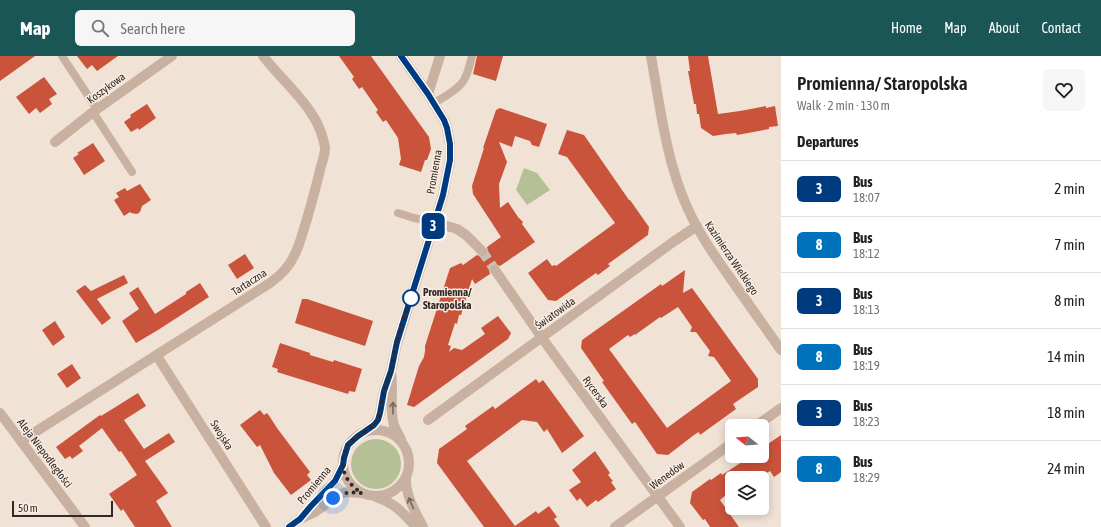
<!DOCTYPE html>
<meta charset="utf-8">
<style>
:root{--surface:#fff;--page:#f6f6f6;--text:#202124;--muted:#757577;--line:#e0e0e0;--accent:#195655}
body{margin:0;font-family:"Asap Condensed",sans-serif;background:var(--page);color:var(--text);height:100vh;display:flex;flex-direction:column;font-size:15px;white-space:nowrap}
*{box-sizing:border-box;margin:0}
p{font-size:13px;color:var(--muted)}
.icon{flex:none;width:22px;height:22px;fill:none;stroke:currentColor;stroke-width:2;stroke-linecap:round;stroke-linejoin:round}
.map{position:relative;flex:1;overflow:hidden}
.details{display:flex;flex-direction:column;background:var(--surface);width:320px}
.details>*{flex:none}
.badge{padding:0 8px;border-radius:6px;font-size:14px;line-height:26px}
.needle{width:26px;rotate:287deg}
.buttons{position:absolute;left:725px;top:363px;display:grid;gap:8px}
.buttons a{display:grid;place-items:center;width:44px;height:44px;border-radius:6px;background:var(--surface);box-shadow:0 2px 10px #0003;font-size:20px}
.scale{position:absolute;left:12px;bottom:10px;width:101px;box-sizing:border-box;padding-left:4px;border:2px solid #332825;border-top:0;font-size:11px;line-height:14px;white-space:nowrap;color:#332825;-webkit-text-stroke:3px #f9ede2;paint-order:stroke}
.you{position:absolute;width:20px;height:20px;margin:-10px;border:3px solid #fff;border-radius:50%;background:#1a73e8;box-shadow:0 0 0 6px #1a73e833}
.map>.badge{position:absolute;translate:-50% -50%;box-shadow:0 0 0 2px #fff}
h2{padding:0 16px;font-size:15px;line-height:36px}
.round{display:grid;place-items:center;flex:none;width:42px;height:42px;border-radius:6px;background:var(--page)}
.head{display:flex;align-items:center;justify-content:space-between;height:68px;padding:0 16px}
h1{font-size:19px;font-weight:600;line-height:30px}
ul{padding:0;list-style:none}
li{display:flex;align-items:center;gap:12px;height:56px;padding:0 16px;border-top:1px solid var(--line)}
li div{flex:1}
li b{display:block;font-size:15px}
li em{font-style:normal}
li .badge{min-width:44px;font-weight:700;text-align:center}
header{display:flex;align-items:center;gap:24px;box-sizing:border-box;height:56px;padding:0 20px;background:var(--accent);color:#fff}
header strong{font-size:19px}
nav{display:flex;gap:22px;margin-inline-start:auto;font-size:14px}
.search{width:280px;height:36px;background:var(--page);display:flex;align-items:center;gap:10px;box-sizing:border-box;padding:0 14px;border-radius:6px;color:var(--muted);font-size:15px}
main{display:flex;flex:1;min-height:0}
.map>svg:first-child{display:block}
.green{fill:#b5c096}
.building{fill:#ca533b;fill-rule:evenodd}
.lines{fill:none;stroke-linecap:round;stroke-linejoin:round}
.minor-tunnel{stroke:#cbbdb3;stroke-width:10;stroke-dasharray:10 5;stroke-linecap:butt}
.service{stroke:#c9b1a2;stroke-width:8}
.minor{stroke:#c9b1a2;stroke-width:10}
.tertiary{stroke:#c9b1a2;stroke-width:10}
.oneway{stroke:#76665d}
.line-casing{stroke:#fff;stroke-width:9}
.line{stroke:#003b80;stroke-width:6}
.walk{stroke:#332825;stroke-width:4;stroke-dasharray:0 7.2}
.stop-dot{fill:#fff;stroke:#003b80;stroke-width:2}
.labels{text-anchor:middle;stroke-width:3;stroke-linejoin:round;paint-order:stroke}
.street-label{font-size:11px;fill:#332825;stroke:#f9ede2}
.stop-label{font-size:11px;font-weight:bold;fill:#332825;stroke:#f9ede2;text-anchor:start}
</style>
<header>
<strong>Map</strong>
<div class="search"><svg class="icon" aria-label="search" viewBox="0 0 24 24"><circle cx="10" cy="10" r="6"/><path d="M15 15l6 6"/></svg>Search here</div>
<nav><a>Home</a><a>Map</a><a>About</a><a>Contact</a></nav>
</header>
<main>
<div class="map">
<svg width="781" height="471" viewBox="0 0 781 471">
<rect width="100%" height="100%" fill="#f1e2d6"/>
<path class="green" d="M524,112L537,117L550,134L527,149L516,134Z
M351 408a25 25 0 1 1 50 0a25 25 0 1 1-50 0Z"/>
<path class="building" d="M0,0H35L0,25Z
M77,0H118L97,15L92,9L87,13Z
M339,0H371L429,81L431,93L427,104H425L421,116L399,109L401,103L398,82L386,64L383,66L376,56L378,54L362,31L359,33L352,23L354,21Z
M477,0H503L496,25L473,18Z
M688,0H708L718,58L740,55L766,50V52L775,50L778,70L769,71V73L748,77L737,79L736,77L726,78L713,80L701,72L699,58H697L696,48H694L688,15H690Z
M44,21L57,38L49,43L52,48L40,57L36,52L29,58L16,41Z
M147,48L156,62L139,74L138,72L131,76L124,66L131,61L130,59Z
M500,52L547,68L539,91L532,89L530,85L515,80L512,91L499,86L507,106L499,128L500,152L508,146L518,161L523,166L522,168L535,186L500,210L495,208L491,209L489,214L490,218L475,228L472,223L461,259H459L457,268L455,267L448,289L451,290L449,296L454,292L462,294L485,278L481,272L498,260L511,277L508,283L414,351L407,349L419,310L424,301L425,295V290L450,212L461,207L463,209L477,199L481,201L486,200L488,196L487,191L501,181L473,138L472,130L484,92H483L496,54Z
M567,74L584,79L629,144H630L649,171L648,179L608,208L610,210L598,219L596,217L556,245L548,244L528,217L547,203L552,210L555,209L556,210L615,167L567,101L558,98Z
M93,87L105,105L84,119L73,102L79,98L77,97Z
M140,128L151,144L142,150L140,156L137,158L131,157L130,156L124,160L114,144L119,141L116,137L125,132L127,135Z
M245,198L254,212L237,223L228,209Z
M685,214L683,237L692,232L758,323V331L733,348L736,353L700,379L699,376L694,379L668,399L657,398L635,366L632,368L602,326L604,325L581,292L582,284L661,228L662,230ZM678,251L692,271L690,276H696L710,295L708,300L714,301L731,325L667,372L609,293L628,279L630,281L635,278V279L660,261L661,262Z
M124,219L128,227L97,243L111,262L102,269L76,235L85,229L91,235Z
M200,227L209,241L158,274L136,287L122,265L139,253L129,237L138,231L155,258L186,238V236Z
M302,243H307L373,265L365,290L295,267Z
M55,265L65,281L53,290L42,274Z
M280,287L310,297V299L333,306L334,304L362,313L355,336L349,335L348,338L277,316L278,313L272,311Z
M72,308L81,322L67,332L57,318Z
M536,323L539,327L543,324L584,380L562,397L547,373L544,376L537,366L522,364L467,405L515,470L536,455L538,458L549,450L557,461L554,463L560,471H484L437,407L439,393L467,373L465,370L493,350L495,353Z
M138,337L146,350L124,364L144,393L169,377L175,386L145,405L168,437L156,445L172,471H135L123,453L121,455L109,438L137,419L121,395L119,396L102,372L79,390L83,395L72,403L70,400L65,403L56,391L100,359L101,360Z
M260,354L264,359L267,357L270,361L277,372L310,416L307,419L311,424L291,439L274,417L260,389L257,391L240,369Z
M781,379V416L774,421L770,415L759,422H732V434L720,444L739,471H710L705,463L703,464L690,447L692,436L710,423L711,424L721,417L722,419L751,400H762V392Z
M595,395L610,417L608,419L613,425L611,426L616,433L598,446L596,444L587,451L580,442L577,445L569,434L581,426L572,414Z"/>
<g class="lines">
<path class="minor-tunnel" d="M482,195L495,214"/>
<path class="service" d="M62,0L97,53
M434,47C444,41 458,34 464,24C468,17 470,8 472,0
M93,56L132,116
M398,157L414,162L434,166"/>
<path class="minor" d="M651,0C660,50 666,104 687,151C699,178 716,202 733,226C749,249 765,271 781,294
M428,38L440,0
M55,86L93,56L172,0
M434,166L457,173L466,179L482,195
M495,214L542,282L680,471
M157,300L266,471
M391,317C394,334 389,353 394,369C396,374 398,378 401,383
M428,364L673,186L697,170
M756,370L781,352
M343 407a33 33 0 1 1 66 0a33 33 0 1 1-66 0Z
M364,376L374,369L378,363L380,357L384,335L391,315L397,287L443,139L450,104V88L447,72L444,64L428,38L401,0
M21,385L270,227C280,220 289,211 294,200C300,189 303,175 307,163C312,145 317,128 321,110C323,104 325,98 325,92C324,84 321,76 318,69C306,44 280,22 263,0
M406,421C405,439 415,455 423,471
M376,441C395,447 403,457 416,471
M303,460L335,425L343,409
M289,471L300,463L315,456L340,438L347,436L361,437
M615,471L732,387"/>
<path class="tertiary" d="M0,357L85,471"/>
</g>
<defs><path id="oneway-shaft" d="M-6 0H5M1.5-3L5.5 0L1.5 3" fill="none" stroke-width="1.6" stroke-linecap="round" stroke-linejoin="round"/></defs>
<g class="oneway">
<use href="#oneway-shaft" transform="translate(393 352) rotate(-90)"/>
<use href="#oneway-shaft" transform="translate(411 447) rotate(-114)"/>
</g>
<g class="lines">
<g class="line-casing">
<path id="line" d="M289,471L300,463L311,450L335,425L343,409L344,402L348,389L358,380L364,376L374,369L378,364L380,357L384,335L391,315L397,286L443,139L450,104V88L447,72L444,64L428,38L401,0"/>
</g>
<use href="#line" class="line"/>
<path class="walk" d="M333,442C343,436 351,436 362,437C350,430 341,418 343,402C347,378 370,380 378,362C382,354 382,344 384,335C385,328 389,322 391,315C393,310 393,303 394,297C398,280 404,258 411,242"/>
</g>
<circle class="stop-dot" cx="411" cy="242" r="8"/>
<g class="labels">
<g class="street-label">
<text transform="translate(106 32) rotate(-36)" y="4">Koszykowa</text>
<text transform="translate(434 116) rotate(-80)" y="4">Promienna</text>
<text transform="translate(732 202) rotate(56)" y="4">Kazimierza Wielkiego</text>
<text transform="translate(249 226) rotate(-33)" y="4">Tartaczna</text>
<text transform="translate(555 257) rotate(-36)" y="4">Światowida</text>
<text transform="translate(596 336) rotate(54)" y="4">Rycerska</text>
<text transform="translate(222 379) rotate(58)" y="4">Swojska</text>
<text transform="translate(45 397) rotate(53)" y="4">Aleja Niepodległości</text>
<text transform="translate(667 419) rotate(-36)" y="4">Wenedów</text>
<text transform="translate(314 429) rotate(-50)" y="4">Promienna</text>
</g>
<g class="stop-label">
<text x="423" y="240">Promienna/<tspan x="423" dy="13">Staropolska</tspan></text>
</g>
</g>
</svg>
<div class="buttons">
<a><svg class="needle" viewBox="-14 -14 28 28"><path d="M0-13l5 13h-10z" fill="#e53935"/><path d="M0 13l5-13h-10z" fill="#757577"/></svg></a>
<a><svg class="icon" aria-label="layers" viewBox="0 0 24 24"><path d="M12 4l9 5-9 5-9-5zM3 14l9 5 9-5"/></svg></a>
</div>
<div class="scale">50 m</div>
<div class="you" style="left:333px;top:442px"></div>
<b class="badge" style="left:433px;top:170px;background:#003b80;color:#fff">3</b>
</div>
<section class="details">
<div class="head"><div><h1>Promienna/ Staropolska</h1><p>Walk · 2 min · 130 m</p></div><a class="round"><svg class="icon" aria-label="heart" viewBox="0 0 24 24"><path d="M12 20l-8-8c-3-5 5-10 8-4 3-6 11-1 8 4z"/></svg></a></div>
<h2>Departures</h2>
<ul>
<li><span class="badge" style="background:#003b80;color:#fff">3</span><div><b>Bus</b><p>18:07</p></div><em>2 min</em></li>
<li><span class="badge" style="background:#0072bc;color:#fff">8</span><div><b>Bus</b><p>18:12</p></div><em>7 min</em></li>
<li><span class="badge" style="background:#003b80;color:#fff">3</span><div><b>Bus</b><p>18:13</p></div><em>8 min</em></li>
<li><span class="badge" style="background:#0072bc;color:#fff">8</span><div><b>Bus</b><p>18:19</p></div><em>14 min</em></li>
<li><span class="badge" style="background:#003b80;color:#fff">3</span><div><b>Bus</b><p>18:23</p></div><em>18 min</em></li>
<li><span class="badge" style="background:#0072bc;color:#fff">8</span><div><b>Bus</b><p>18:29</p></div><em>24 min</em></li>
</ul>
</section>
</main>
